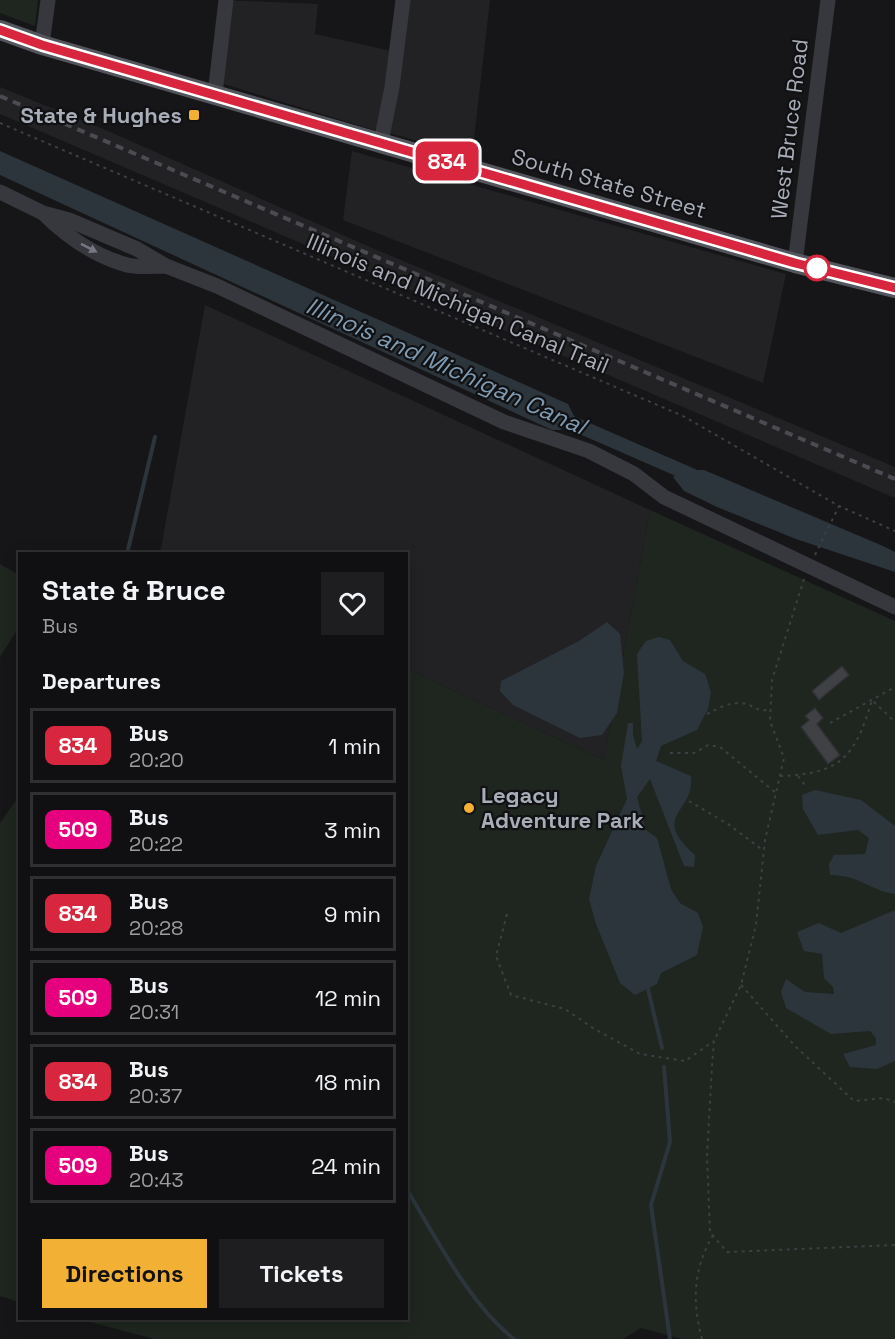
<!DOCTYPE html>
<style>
:root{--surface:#101012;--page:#1e1e20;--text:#f1f3f6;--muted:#9c9d9f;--line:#303032;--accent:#f2b134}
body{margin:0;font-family:"Space Grotesk",sans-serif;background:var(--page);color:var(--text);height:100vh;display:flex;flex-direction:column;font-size:22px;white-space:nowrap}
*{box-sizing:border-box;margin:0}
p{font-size:20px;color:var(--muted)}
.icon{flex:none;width:33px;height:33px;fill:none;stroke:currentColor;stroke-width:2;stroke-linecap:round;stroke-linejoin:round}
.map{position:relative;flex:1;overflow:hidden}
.details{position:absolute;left:18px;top:552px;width:390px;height:768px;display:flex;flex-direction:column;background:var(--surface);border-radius:0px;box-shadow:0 3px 15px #0003,0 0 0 2px var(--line)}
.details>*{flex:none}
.badge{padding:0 12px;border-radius:9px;font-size:21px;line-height:39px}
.map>.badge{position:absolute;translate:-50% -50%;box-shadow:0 0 0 3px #fff}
h2{padding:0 24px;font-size:22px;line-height:54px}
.round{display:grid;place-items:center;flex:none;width:63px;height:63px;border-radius:0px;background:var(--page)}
.headline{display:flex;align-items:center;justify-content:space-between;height:102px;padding:0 24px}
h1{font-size:28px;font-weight:700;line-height:45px}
.primary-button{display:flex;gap:12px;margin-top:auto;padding:12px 24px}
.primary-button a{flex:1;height:69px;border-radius:0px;background:var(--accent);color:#111;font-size:24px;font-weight:700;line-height:69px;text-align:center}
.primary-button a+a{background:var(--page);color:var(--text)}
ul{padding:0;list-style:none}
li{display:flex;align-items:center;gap:18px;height:75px;margin:0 12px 9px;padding:0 12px;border:3px solid var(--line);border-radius:0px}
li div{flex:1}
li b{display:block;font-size:22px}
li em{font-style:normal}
li .badge{min-width:66px;font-weight:700;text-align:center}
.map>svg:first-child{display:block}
.built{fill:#222225}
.green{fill:#1e261f}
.water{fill:#2c353c}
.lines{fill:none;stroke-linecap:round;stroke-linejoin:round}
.stream{stroke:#2c353c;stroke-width:4}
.canal{stroke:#2c353c;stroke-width:14}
.building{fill:#404145;stroke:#303034;stroke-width:1.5}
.path{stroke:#3d3f44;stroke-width:2;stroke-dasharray:3 4.5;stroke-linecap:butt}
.minor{stroke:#37383d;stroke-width:15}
.major{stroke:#53555c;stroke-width:20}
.rail{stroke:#4a4c52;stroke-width:4;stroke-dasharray:8 6;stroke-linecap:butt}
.oneway{fill:#757881}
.line-casing{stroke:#fff;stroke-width:14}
.line{stroke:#d7263d;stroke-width:9}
.poi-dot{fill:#f2b134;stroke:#111113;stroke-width:2}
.stop-dot{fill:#fff;stroke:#d7263d;stroke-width:3}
.labels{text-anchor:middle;stroke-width:4.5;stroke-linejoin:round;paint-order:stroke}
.poi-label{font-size:22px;font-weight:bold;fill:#a8adb8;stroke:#111113;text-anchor:end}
.street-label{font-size:22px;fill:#a8adb8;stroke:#111113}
.water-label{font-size:24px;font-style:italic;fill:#7f9bb3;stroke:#111113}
</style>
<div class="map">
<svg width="895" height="1339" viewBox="0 0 895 1339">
<rect width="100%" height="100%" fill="#161618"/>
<path class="built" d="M221,0L318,4L315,34L391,51L377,131L211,80Z
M408,0H490L472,156L389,133Z
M0,87L108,131L370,247L895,467V498L0,114Z
M352,151L786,274L763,383L343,220Z
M205,305L650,510L604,760L407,669L406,554H160Z"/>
<path class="green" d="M0,0H38L35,26L0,13Z
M650,510L895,621V1339H682L641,1328L623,1339H154L79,1319L406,1318L407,669L604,760Z
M0,564L19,575V627L0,657Z
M19,796V1302L0,1296V823Z"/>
<path class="water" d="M0,151L568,404L576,420L560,430H552L0,175Z
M683,470H704L883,546L895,552V572L796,539L717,507L684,491L673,477Z
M607,622L620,634L624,673L617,713L602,735L580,738L513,705L500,691L501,681L579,641Z
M659,637L670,640L683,661L705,674L711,692L708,709L697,730L661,746L656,761L691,776C695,814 649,814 695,855L694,867L684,866L650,779L637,797L646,830L657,838L671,889L680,903L698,913L703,927L697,955L661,973L657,984L635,995L620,983L596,924L589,899L596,866L627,799L621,766L628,723H633V735L637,749L642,741L637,654L646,641Z
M815,790L861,800L895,826V894C871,891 860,875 830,875L829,864L834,855L865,854L869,838L858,830L818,835L803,809L802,795Z
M895,910V1061L877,1069L850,1067L843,1054L876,1045V1038L870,1031L831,1034L786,1008L781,992L786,979L805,992L834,994L833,987L824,978L822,954L804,951L797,932L819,923L841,933Z"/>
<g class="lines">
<path class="stream" d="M127,554L155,437
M648,989L662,1048
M664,1067L670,1142L651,1205L670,1339
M406,1188C435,1236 470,1305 514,1339"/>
<path class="canal" d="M556,416L698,478"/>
</g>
<path class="building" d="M842,666L849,675L819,700L812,691Z
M815,708L823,718L817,724L840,755L828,764L801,727L809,720L805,716Z"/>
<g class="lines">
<path class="path" d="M0,123L683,416L839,506L895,531
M815,555L839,506
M804,579L772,680L770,721L784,758L765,840L756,925L741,985L714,1041L712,1066L707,1156L710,1232L727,1252L895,1245
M707,714C717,709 729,702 741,703C753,704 755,712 770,710
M830,723L895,687
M670,753H694L708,745L720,747L776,793
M780,776C841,774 855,757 872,700L895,722
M798,776L807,788
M689,801L728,824L764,851
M507,914L496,956L511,995L565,1009L593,1028L640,1054L685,1061L714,1041
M741,985L795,1046L854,1101L884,1098L895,1102
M702,1339C692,1302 693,1269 713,1235"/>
<path class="minor" d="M42,45L48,0
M215,94L226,0
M381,142L392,87L403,0
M0,192L43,213L69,220L137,249L166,266L217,286L504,422L589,451L634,474L664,497L895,607
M43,213C66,236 95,256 127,265C138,268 153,266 165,266
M795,263L828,0"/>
<path class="major" d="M0,30L42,45L795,263L895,288"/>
<path class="rail" d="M0,96L895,479"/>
</g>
<defs><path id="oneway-solid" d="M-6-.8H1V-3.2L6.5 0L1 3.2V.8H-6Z" transform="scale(1.5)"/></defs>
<use class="oneway" href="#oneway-solid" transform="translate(89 248) rotate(27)"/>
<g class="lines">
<g class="line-casing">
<path id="line" d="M0,30L42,45L795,263L895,288"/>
</g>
<use href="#line" class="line"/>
</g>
<g class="poi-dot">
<rect x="188" y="109" width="12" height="12" rx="3"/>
<circle cx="469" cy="808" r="6"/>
</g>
<circle class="stop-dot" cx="817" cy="268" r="12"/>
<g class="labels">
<g class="poi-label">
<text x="182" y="123">State &amp; Hughes</text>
<text x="481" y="803" text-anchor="start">Legacy<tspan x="481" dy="25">Adventure Park</tspan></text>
</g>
<g class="street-label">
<text transform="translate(789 129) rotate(-83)" y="8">West Bruce Road</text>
<text transform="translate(609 183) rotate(16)" y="8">South State Street</text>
<text transform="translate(458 303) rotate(23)" y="8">Illinois and Michigan Canal Trail</text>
</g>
<g class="water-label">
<text transform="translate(446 366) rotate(24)" y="8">Illinois and Michigan Canal</text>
</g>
</g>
</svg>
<b class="badge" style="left:447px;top:161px;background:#d7263d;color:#fff">834</b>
<section class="details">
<div class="headline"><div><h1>State &amp; Bruce</h1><p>Bus</p></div><a class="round"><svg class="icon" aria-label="heart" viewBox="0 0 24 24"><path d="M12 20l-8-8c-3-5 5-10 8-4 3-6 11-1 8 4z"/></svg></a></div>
<h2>Departures</h2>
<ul>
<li><span class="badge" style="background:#d7263d;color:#fff">834</span><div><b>Bus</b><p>20:20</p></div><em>1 min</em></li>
<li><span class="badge" style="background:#e6007e;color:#fff">509</span><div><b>Bus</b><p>20:22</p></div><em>3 min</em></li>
<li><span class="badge" style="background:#d7263d;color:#fff">834</span><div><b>Bus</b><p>20:28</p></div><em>9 min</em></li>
<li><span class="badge" style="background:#e6007e;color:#fff">509</span><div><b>Bus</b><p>20:31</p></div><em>12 min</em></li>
<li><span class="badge" style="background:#d7263d;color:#fff">834</span><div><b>Bus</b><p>20:37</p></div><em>18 min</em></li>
<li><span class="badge" style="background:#e6007e;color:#fff">509</span><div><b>Bus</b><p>20:43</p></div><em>24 min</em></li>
</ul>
<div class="primary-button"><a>Directions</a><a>Tickets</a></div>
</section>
</div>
